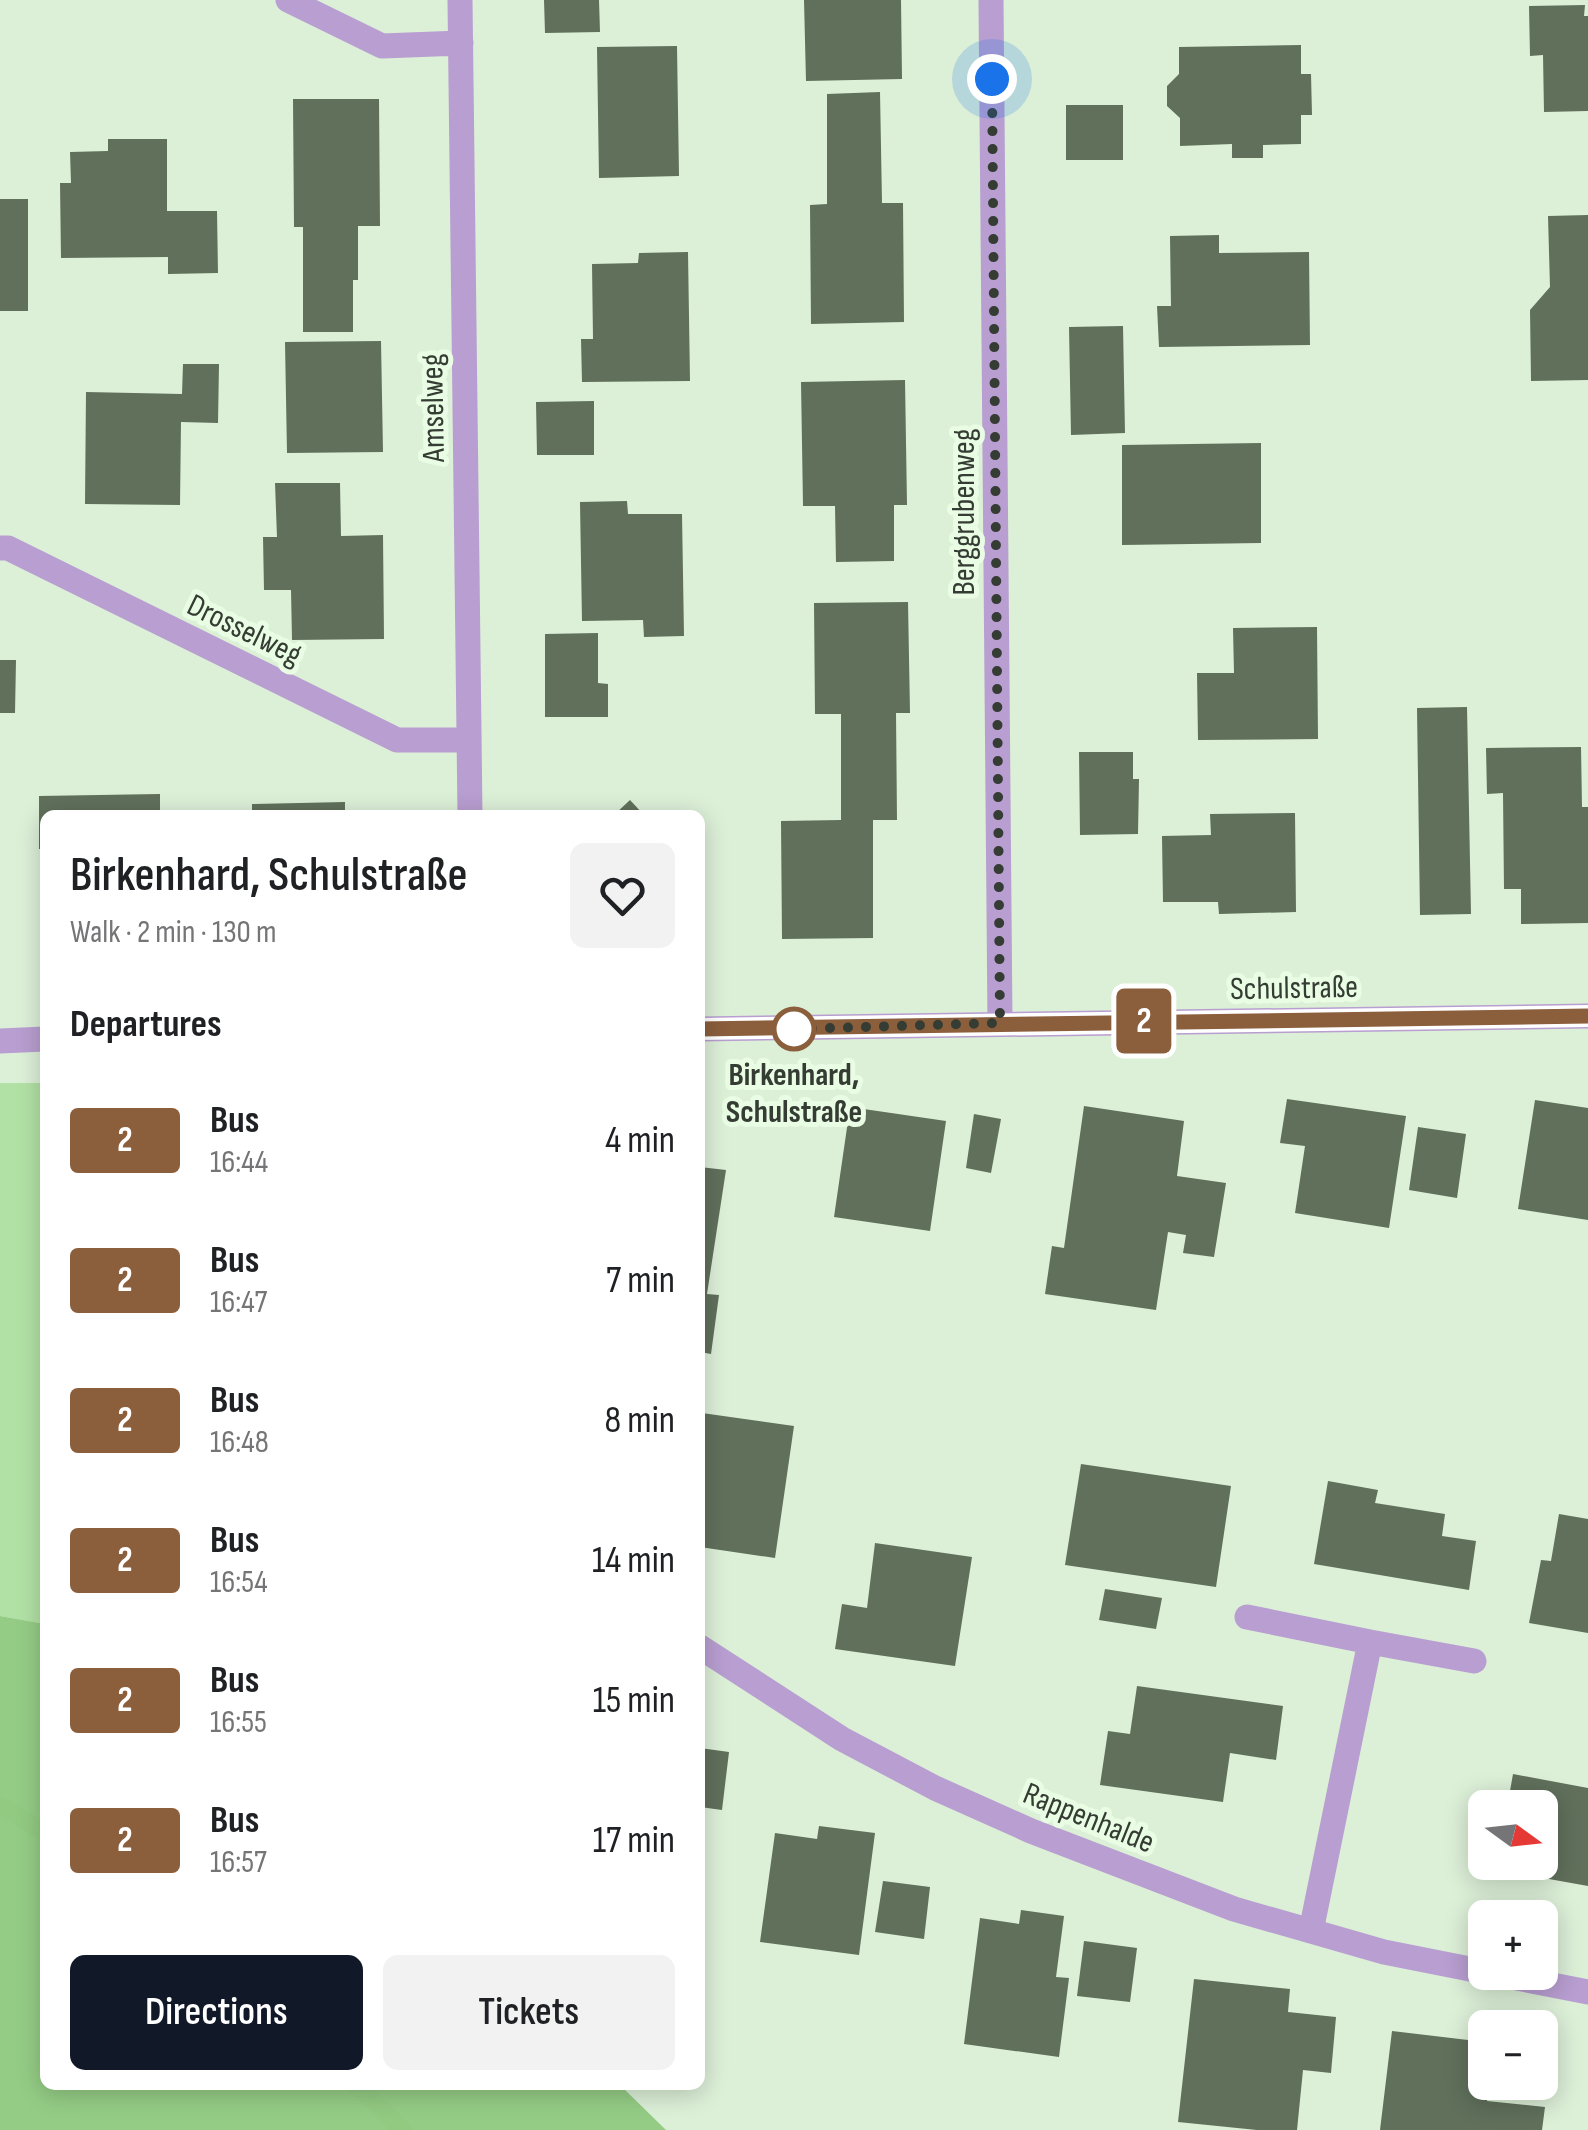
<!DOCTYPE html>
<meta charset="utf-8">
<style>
:root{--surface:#fff;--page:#f2f2f2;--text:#202124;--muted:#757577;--accent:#111827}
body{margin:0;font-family:"Sofia Sans Condensed",sans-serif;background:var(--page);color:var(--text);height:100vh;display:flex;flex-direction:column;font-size:38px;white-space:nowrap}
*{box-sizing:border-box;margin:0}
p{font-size:32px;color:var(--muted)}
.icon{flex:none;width:55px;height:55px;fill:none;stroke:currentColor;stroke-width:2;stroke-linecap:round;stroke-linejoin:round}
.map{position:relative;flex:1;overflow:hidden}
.drawer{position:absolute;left:40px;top:810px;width:665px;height:1280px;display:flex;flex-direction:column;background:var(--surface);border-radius:15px;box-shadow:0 5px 25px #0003}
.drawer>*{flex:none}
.badge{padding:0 20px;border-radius:8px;font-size:35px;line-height:65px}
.needle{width:65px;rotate:105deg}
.buttons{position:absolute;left:1468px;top:1790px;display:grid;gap:20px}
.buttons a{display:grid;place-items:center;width:90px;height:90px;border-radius:15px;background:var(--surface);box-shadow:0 5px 25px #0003;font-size:50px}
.you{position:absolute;width:50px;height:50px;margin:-25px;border:8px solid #fff;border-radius:50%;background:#1a73e8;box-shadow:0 0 0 15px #1a73e833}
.map>.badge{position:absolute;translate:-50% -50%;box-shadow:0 0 0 5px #fff}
h2{padding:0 30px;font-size:38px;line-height:90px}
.round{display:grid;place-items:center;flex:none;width:105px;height:105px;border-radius:15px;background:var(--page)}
.summary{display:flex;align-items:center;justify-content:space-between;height:170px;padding:0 30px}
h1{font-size:48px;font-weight:600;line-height:75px}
.button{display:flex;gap:20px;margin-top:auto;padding:20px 30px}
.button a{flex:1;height:115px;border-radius:15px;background:var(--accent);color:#fff;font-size:40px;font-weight:600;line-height:115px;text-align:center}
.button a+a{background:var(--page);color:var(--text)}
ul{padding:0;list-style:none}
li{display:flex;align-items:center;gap:30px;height:140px;padding:0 30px}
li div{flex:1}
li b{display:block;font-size:38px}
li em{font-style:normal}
li .badge{min-width:110px;font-weight:700;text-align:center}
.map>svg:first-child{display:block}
.green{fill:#b2e1a5}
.forest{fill:#94cc85}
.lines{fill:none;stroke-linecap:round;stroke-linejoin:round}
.stream{stroke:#92ca82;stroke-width:18}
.building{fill:#60705b}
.minor{stroke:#b89ed1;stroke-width:25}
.line-casing{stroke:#fff;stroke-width:22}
.line{stroke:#8b5e3c;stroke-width:15}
.walk{stroke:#353c33;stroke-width:10;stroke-dasharray:0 18}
.stop-dot{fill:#fff;stroke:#8b5e3c;stroke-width:5}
.labels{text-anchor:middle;stroke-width:10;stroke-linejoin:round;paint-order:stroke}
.street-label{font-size:32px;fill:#353c33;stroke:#e9fce4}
.stop-label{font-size:32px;font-weight:bold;fill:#353c33;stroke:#e9fce4}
</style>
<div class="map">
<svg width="1588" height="2130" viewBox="0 0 1588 2130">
<rect width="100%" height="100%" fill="#dcefd7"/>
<path class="green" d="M0,1083H45V1624L0,1616Z"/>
<path class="forest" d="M0,1616L45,1624V2085H620L666,2130H0Z"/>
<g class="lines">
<path class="stream" d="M0,1806L45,1832
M356,2085L403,2130"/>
</g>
<path class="building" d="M544,0H599L600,32L545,33Z
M804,0H901L902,79L806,81Z
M1585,5L1584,16H1588V111L1544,112L1543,55L1530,56L1529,6Z
M1301,45V74H1311L1312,115H1301V144L1263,145V158H1232V144L1180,146V118L1167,106V86L1179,74V47Z
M677,46L679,176L599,178L597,47Z
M880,92L882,203H903L904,322L811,324L810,205L827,204V94Z
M293,99H379L380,226H358V280H353V332H303V227H294Z
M1066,105H1123V160H1066Z
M108,139H167V211H217L218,273L168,274V257L61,258L60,183H71L70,152L108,151Z
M0,199H28V311H0Z
M1588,215V380L1531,381L1530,310L1550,287L1548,216Z
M1219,235V253L1309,252L1310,345L1159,347L1157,306H1171L1170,236Z
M688,252L690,381L582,382L581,339H593L592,264L638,263L639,253Z
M1123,326L1125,433L1071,435L1069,327Z
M381,341L383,452L287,453L285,342Z
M183,364H219L218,423L181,422L180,505L85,504L86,392L182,394Z
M905,380L907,505H894V561L836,562L835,506H803L801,382Z
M594,401V455H537L536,402Z
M1261,443V543L1122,545V445Z
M275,483H340L341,536L383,535L384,639L292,640L291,590H264L263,537H277Z
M627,501L628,514H682L684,636L644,637L643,620L582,621L580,502Z
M908,602L910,713H896L897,820H873V938L782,939L781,821L841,820V714H815L814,603Z
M1317,627L1318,739L1198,740L1197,673H1234L1233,628Z
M598,633V683L608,684V717H545V634Z
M0,660H16L15,713H0Z
M1467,707L1471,914L1420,915L1417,708Z
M1581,747L1582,807H1588V923L1521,924V889H1504L1503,793L1487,794L1486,748Z
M1079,752H1133V779H1139L1138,834L1080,835Z
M160,794V815H45V849H39V796Z
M630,800L644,815H614Z
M345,802V815H252V804Z
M1295,813L1296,912L1219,914L1218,902H1163L1162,836L1211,835L1210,814Z
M1287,1099L1406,1116L1389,1228L1295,1213L1305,1146L1280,1143Z
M1535,1100L1588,1108V1220L1518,1209Z
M1084,1106L1184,1121L1177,1176L1226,1183L1214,1257L1183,1253L1186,1235L1168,1232L1156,1310L1045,1294L1052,1246L1064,1248Z
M850,1107L946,1121L930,1231L834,1217Z
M974,1114L1001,1119L991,1173L966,1168Z
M1418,1127L1466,1134L1457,1198L1409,1190Z
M700,1167L726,1170L707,1294L719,1295L711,1354L700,1352Z
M702,1413L794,1426L775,1558L700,1547Z
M1081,1464L1231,1486L1216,1587L1065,1565Z
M1328,1481L1378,1490L1375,1503L1445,1514L1442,1536L1476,1541L1469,1590L1314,1564Z
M1559,1514L1588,1519V1633L1529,1623L1541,1560L1551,1561Z
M875,1543L972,1557L955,1666L835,1649L842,1604L867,1608Z
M1105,1589L1162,1598L1156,1629L1099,1620Z
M1137,1686L1283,1706L1276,1760L1230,1753L1223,1802L1100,1785L1108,1731L1130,1734Z
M700,1748L729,1752L722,1810L700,1807Z
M1513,1774L1588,1788V1886L1488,1868L1489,1862H1540V1808H1507Z
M819,1826L875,1833L859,1955L760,1942L775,1833L817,1839Z
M883,1881L930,1887L924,1939L875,1932Z
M1021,1910L1064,1916L1056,1977L1069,1978L1059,2057L964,2044L980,1918L1019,1924Z
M1084,1941L1137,1948L1130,2002L1077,1996Z
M1194,1979L1290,1989L1288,2012L1336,2017L1331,2073L1303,2070L1297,2130H1257L1178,2122Z
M1392,2031L1485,2042V2082H1489L1487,2101L1545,2107L1542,2130H1380Z"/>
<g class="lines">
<path class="minor" d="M288,0L382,46L461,43
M460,0L470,815
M991,0L1000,1023
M0,548H8L397,740H469
M700,1029L1588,1016
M0,1041L45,1039
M1247,1617L1370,1642
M700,1647L842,1739L935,1788L1031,1831L1234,1909L1384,1952L1485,1972
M1311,1931L1370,1642L1474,1661
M1486,1972L1588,1992"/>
</g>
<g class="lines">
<g class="line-casing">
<path id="line" d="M700,1029L1588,1016"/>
</g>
<use href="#line" class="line"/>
<path class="walk" d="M794,1029L1000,1023L992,79"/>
</g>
<circle class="stop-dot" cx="794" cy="1029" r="20"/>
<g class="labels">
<g class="street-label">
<text transform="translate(432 408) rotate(-91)" y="11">Amselweg</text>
<text transform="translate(963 512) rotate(-90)" y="11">Berggrubenweg</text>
<text transform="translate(245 629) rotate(26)" y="11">Drosselweg</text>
<text transform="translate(1294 987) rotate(-1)" y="11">Schulstraße</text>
<text transform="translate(1089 1817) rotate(22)" y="11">Rappenhalde</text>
</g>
<g class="stop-label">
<text x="794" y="1085">Birkenhard,<tspan x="794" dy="37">Schulstraße</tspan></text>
</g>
</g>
</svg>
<div class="buttons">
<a><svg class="needle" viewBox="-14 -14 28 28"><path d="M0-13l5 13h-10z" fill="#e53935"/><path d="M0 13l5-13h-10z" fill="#757577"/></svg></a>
<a>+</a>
<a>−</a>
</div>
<div class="you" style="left:992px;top:79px"></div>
<b class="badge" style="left:1144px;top:1021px;background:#8b5e3c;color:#fff">2</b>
<section class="drawer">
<div class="summary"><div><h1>Birkenhard, Schulstraße</h1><p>Walk · 2 min · 130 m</p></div><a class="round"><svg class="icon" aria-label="heart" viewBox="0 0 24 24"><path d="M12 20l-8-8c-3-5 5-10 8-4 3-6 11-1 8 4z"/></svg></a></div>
<h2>Departures</h2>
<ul>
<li><span class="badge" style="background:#8b5e3c;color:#fff">2</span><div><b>Bus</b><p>16:44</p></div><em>4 min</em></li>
<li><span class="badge" style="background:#8b5e3c;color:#fff">2</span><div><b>Bus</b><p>16:47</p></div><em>7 min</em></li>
<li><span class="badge" style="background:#8b5e3c;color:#fff">2</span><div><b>Bus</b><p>16:48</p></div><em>8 min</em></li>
<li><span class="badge" style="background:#8b5e3c;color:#fff">2</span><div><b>Bus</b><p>16:54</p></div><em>14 min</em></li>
<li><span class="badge" style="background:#8b5e3c;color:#fff">2</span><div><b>Bus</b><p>16:55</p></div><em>15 min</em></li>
<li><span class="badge" style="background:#8b5e3c;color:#fff">2</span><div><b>Bus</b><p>16:57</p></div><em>17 min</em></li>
</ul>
<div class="button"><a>Directions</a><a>Tickets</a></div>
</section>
</div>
